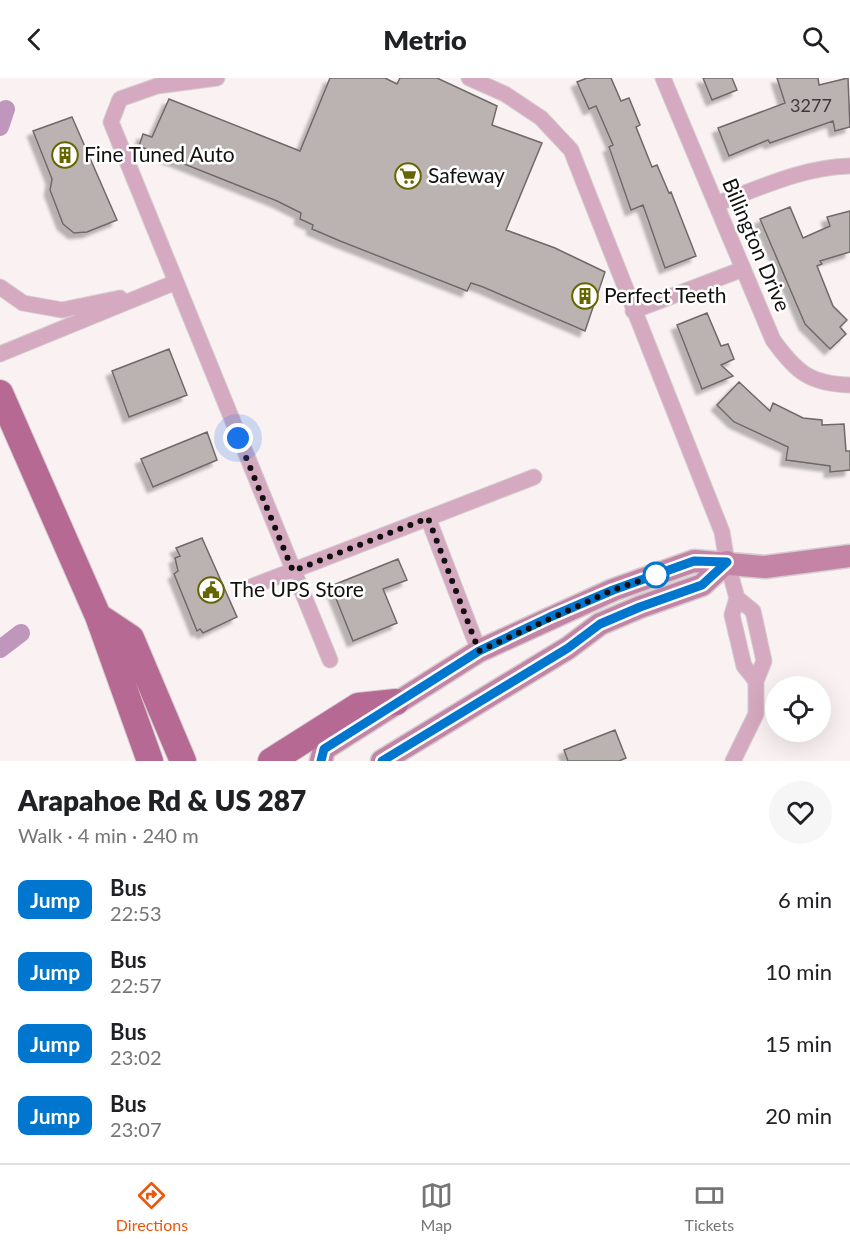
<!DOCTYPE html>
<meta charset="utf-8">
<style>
:root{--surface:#fff;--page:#f6f6f6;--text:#202124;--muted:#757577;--line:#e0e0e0;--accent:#ea580c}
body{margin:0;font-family:Lato,sans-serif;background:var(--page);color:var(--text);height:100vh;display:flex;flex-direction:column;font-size:22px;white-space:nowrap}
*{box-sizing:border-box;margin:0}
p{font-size:20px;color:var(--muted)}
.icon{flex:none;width:33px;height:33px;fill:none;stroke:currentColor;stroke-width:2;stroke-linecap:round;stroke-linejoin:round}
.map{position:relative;height:683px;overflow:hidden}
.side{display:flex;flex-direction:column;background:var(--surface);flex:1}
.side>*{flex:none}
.badge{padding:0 12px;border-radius:9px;font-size:21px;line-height:39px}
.controls{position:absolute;left:765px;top:598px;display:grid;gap:12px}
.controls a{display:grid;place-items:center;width:66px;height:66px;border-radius:50%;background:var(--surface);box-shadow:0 6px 24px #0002;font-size:30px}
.you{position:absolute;width:30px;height:30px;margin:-15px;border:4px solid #fff;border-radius:50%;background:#1a73e8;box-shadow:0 0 0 9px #1a73e833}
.map>.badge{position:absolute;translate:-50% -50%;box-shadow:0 0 0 3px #fff}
.round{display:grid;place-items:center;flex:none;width:63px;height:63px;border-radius:32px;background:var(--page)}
.headline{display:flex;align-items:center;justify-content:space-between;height:102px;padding:0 18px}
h1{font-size:28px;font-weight:800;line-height:45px}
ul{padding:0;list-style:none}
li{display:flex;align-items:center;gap:18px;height:72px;padding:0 18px}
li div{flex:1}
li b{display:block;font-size:22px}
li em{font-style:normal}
li .badge{min-width:66px;font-weight:700;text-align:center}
header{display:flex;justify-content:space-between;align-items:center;height:78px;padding:0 18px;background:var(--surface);font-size:27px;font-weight:800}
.menu{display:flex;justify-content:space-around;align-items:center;height:84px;border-top:2px solid var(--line);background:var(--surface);font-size:16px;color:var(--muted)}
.menu a{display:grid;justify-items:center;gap:3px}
.menu .on{color:var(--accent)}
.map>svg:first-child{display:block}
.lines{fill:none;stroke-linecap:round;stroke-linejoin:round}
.canal{stroke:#bf97bd;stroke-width:18}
.building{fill:#bbb3b2;stroke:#706968;stroke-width:1.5;filter:url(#shadow)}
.street-casing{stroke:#d4cdce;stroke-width:17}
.secondary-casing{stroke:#d4cdce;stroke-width:25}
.primary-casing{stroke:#d4cdce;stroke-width:28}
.street{stroke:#d5a9bf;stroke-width:15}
.secondary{stroke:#c484a5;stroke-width:22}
.primary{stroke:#b66992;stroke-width:26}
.line-casing{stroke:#fff;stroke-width:14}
.line{stroke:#0076ce;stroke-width:9}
.walk{stroke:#131010;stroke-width:6;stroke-dasharray:0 10.8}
.stop-dot{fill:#fff;stroke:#0076ce;stroke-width:3}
.labels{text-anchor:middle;stroke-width:5;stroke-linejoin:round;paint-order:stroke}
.number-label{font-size:18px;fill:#3d3938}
.poi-label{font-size:21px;fill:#131010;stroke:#fff;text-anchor:start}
.street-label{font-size:21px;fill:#131010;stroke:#fff}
</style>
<header><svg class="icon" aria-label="back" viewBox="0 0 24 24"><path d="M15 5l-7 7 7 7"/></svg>Metrio<svg class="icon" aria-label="search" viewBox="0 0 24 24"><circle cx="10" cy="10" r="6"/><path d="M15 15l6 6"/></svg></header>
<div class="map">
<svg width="850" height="683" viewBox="0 0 850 683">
<defs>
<filter id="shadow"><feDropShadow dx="-5.5" dy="5.5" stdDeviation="1.5" flood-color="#0004"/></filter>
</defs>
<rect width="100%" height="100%" fill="#f9f1f2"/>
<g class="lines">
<path class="canal" d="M0,49L6,31
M0,571L21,555"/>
</g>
<path class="building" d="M330,0H385L397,6L400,0H437L497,28L492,47L542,65L506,152L555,170L605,194L585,253L483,209L471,205L467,213L340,163L312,151L313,147L300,141L301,135L277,123L139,68L143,56L152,59L169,21L300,73Z
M587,0H611L621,23L629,20L640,47L636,49L652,89L657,87L669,115L671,114L696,178L665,190L643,127L631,132L609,69L613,67L596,28L589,31L577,4Z
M703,0H732L737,12L712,22Z
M777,0H818L819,7L848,0L850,49L835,53L833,43L770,65L768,62L729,78L718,50L785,25Z
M72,39L117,142L87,154L74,155L63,146L50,112L52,101L33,53Z
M790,129L803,160L830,148L827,139L850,133V174L820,183L822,186L817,188L833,228L847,242L840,249L846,256L830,271L805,246L760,141Z
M707,235L721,268L728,266L734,281L721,287L733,298L702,311L677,247Z
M169,271L187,317L129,339L112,293Z
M739,304L770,333L773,325L803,340L822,342V347L844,346L846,373H850V392L830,394V388L786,382L788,369L734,344L717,327Z
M207,354L217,382L153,409L141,381Z
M202,460L237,539L203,555L200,551L197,553L174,496L178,493L175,480L180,478L176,470Z
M398,481L407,502L383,511L397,545L353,563L331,508Z
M615,652L626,680L619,683H568L564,672Z"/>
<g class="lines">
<g class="street-casing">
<path id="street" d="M217,0L157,8L120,21L111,44L330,582
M469,0L505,16L541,40L571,72L722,454L727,484L737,520L732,537L744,588L756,603
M663,0L773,262C796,294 810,306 850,307
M716,126C760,110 803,89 850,88
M0,209L23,225L62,232L120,220
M633,233L743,191
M0,276L176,204
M428,440L479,573
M253,508L534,399
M733,683L756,636V603L764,583L753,533L737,520"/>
</g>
<g class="secondary-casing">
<path id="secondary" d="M321,683L324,671L479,573L613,512L694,483L765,489L850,478
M382,683L568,570L600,546L640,529L702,507L727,484"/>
</g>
<g class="primary-casing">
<path id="primary" d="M0,315L98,538L150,683
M98,538L131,560L183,683
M271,683L358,628L396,624"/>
</g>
<use href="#street" class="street"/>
<use href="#secondary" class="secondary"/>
<use href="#primary" class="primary"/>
</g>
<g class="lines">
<g class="line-casing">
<path id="line" d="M321,683L324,671L479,573L550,539L613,512L694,483L727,484L702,507L640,529L600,546L568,570L382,683"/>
</g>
<use href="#line" class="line"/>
<path class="walk" d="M238,360L293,493L428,440L479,573L613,512L656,497"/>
</g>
<defs>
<g id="building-ring" transform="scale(1.35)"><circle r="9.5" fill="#fff" stroke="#660" stroke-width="1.5"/><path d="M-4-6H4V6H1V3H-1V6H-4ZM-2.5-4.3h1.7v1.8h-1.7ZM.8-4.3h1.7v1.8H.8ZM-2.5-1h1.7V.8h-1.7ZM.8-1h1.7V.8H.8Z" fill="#660"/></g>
<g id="supermarket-ring" transform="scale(1.35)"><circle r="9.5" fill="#fff" stroke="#660" stroke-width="1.5"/><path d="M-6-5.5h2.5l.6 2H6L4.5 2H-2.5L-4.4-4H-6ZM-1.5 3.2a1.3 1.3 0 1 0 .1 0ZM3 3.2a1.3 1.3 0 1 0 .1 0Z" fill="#660"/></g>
<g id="civic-ring" transform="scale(1.35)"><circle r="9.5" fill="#fff" stroke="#660" stroke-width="1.5"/><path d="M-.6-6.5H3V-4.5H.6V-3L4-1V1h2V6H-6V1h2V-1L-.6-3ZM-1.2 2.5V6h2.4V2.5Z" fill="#660"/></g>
</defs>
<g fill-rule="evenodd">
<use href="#building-ring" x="65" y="77"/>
<use href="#supermarket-ring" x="408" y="98"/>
<use href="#building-ring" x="585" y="218"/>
<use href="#civic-ring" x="211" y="512"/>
</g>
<circle class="stop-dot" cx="656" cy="497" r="12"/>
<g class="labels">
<g class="number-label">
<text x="811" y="34">3277</text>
</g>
<g class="poi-label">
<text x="84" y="84">Fine Tuned Auto</text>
<text x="428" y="105">Safeway</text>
<text x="604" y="225">Perfect Teeth</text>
<text x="230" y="519">The UPS Store</text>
</g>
<g class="street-label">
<text transform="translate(756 167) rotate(67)" y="7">Billington Drive</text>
</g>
</g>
</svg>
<div class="controls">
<a><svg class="icon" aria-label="locate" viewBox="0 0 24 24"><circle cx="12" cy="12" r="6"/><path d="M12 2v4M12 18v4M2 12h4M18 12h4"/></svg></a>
</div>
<div class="you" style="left:238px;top:360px"></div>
</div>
<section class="side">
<div class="headline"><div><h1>Arapahoe Rd &amp; US 287</h1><p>Walk · 4 min · 240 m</p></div><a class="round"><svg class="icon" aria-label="heart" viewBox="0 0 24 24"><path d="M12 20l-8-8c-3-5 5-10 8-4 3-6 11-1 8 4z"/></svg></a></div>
<ul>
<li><span class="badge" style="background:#0076ce;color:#fff">Jump</span><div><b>Bus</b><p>22:53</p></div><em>6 min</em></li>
<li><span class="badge" style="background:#0076ce;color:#fff">Jump</span><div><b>Bus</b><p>22:57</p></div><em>10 min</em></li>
<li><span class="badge" style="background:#0076ce;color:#fff">Jump</span><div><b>Bus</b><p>23:02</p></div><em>15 min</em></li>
<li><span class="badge" style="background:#0076ce;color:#fff">Jump</span><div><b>Bus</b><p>23:07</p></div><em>20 min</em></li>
</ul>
</section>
<nav class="menu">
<a class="on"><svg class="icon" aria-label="directions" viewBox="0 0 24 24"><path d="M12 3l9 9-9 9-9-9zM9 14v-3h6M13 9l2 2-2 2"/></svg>Directions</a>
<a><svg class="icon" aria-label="map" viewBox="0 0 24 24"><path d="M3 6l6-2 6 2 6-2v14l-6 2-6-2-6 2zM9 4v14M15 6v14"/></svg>Map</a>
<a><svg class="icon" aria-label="tickets" viewBox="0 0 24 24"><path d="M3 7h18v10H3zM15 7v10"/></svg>Tickets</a>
</nav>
